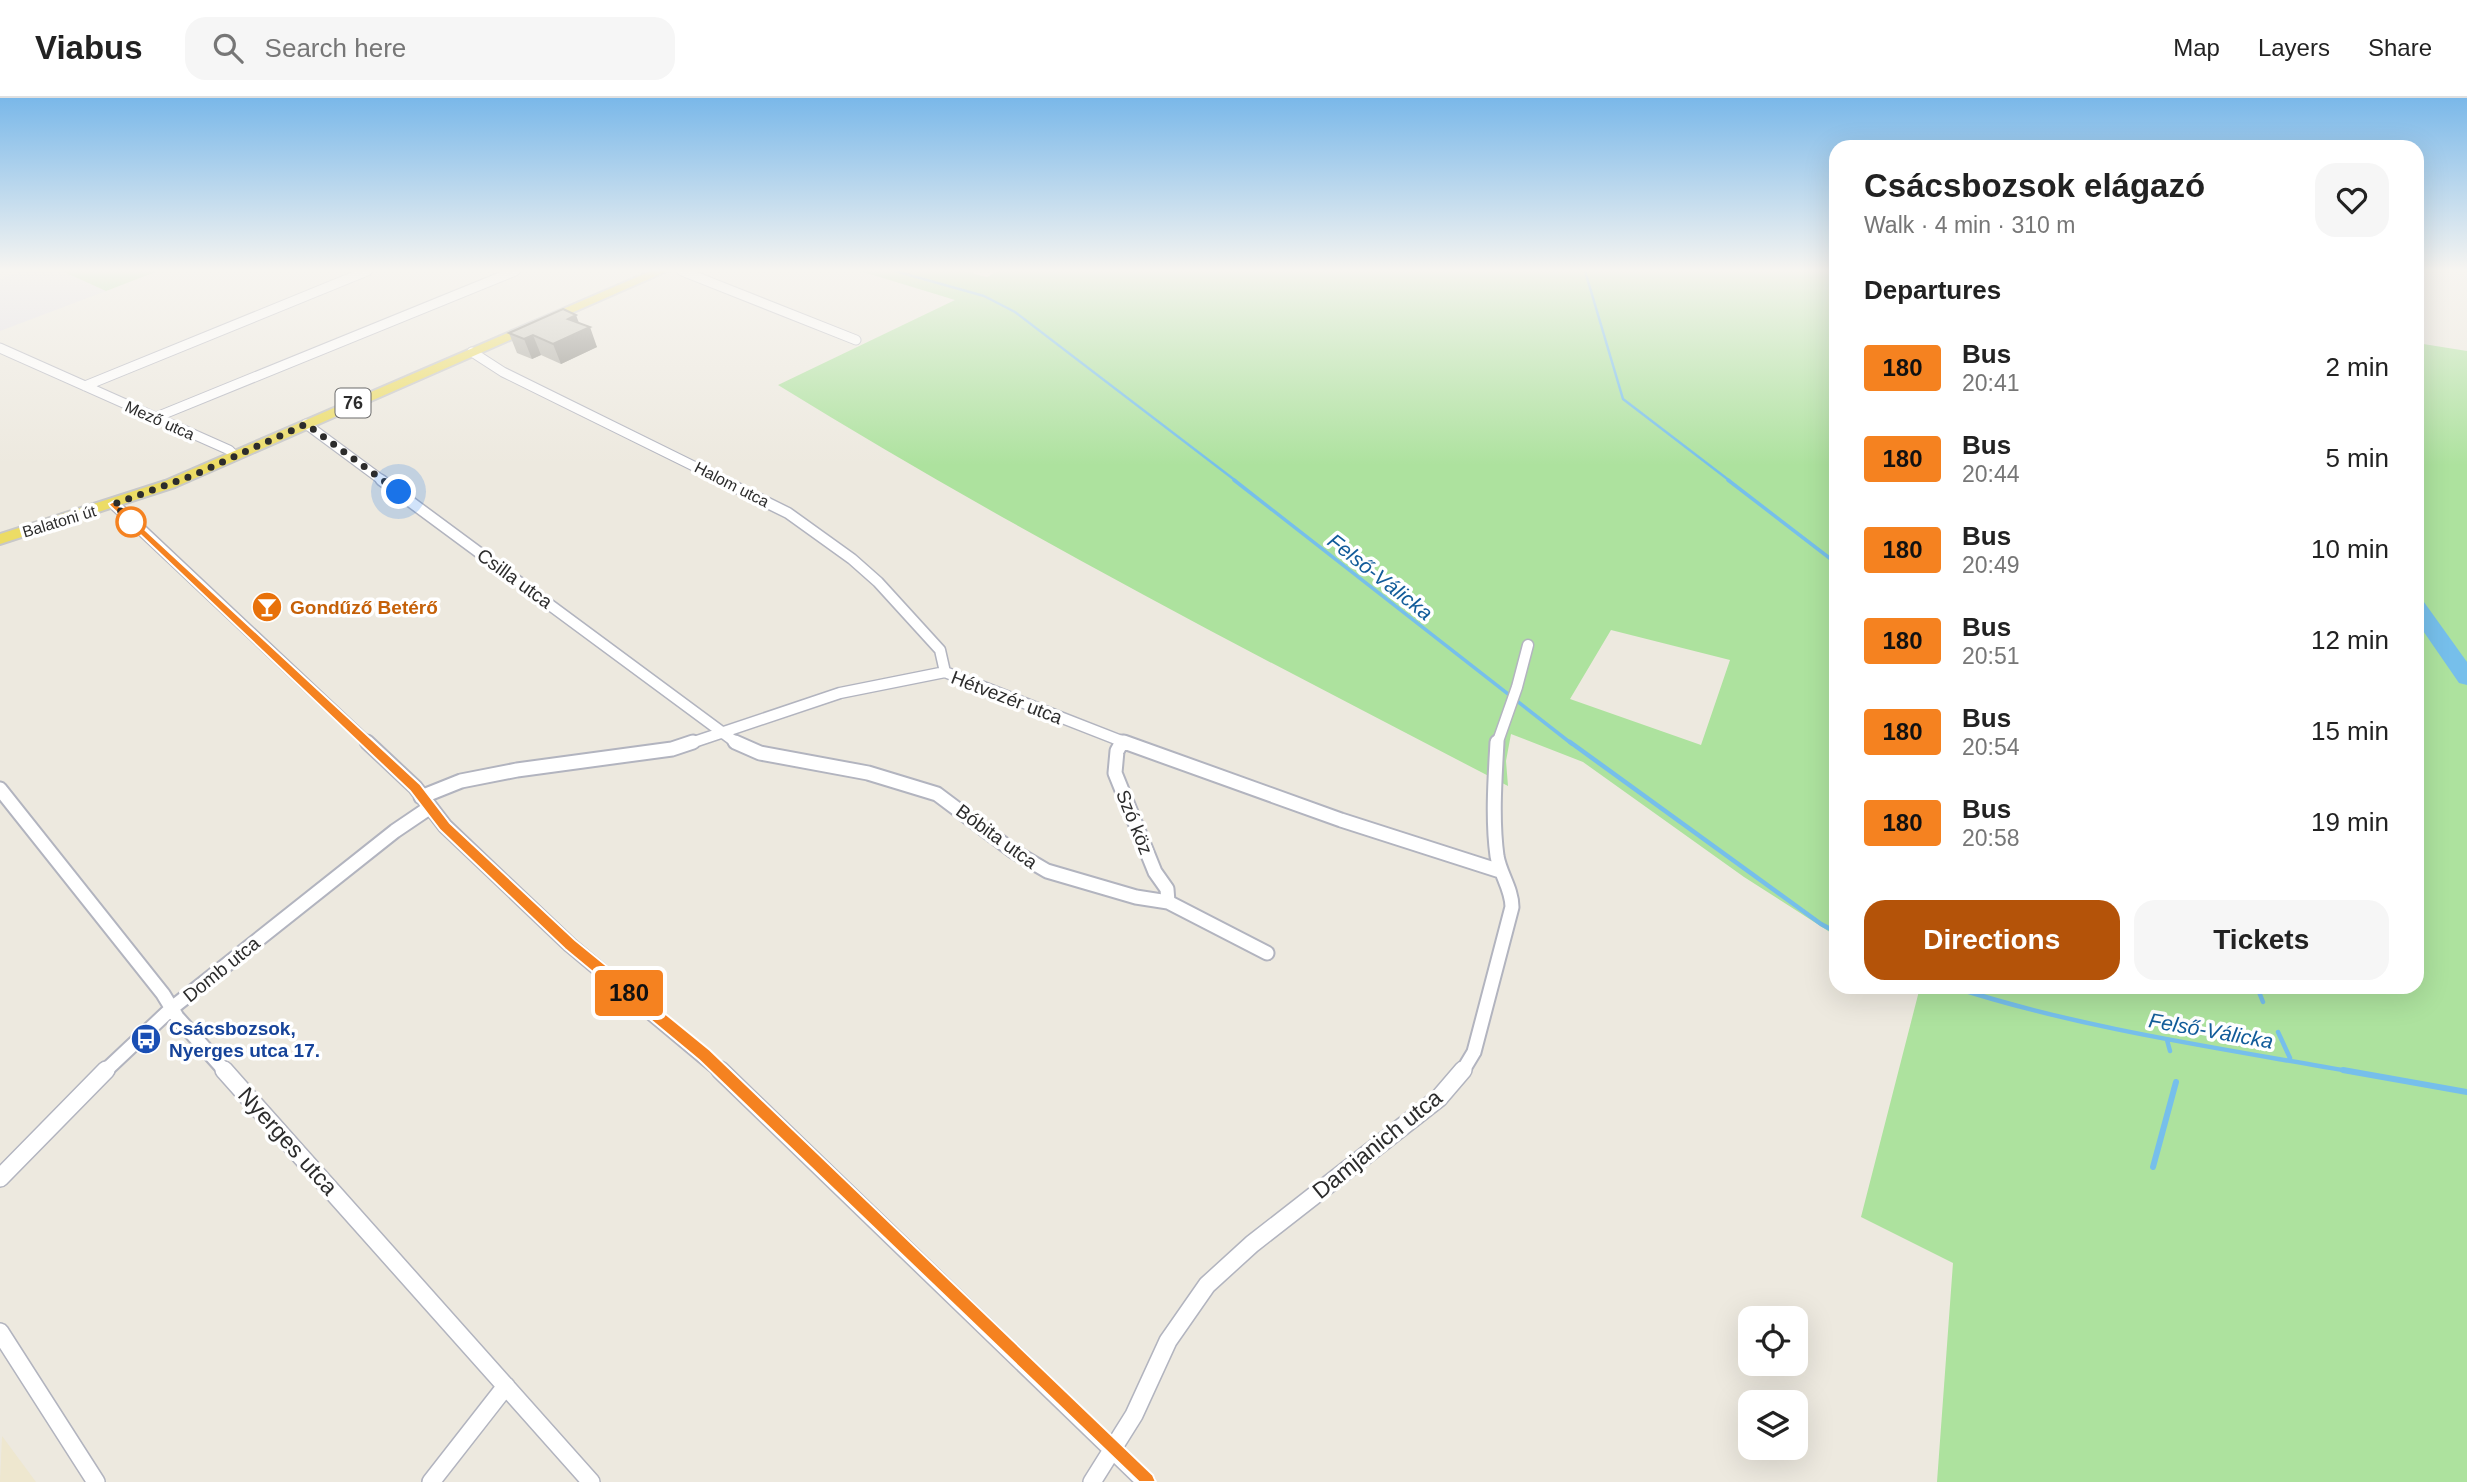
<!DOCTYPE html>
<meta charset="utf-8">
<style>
:root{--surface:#fff;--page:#f6f6f6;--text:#222;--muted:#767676;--line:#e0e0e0;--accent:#b45309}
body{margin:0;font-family:Helvetica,sans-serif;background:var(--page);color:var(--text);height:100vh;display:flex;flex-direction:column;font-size:26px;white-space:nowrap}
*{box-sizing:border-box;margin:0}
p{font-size:23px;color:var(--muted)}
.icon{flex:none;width:38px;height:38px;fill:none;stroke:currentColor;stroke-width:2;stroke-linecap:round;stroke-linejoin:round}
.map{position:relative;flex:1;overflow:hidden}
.sheet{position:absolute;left:1829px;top:42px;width:595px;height:854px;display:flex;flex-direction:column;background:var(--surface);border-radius:21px;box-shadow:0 7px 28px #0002}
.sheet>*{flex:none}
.badge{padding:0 14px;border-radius:5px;font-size:24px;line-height:46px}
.controls{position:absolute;left:1738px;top:1208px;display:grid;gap:14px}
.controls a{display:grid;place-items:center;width:70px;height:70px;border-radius:14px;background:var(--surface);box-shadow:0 7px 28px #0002;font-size:35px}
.you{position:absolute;width:35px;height:35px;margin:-18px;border:5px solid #fff;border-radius:50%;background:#1a73e8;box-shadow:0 0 0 10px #1a73e833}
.map>.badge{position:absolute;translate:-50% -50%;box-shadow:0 0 0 4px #fff}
h2{padding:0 35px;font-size:26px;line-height:63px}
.round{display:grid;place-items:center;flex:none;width:74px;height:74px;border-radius:21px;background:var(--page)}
.summary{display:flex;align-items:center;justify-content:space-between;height:119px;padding:0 35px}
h1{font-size:33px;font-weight:600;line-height:52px}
.primary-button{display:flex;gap:14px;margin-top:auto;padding:14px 35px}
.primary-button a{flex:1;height:80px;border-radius:21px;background:var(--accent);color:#fff;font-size:28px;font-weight:600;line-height:80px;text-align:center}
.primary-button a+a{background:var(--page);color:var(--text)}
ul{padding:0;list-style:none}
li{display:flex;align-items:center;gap:21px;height:91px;padding:0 35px}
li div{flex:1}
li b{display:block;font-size:26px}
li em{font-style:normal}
li .badge{min-width:77px;font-weight:700;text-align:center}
header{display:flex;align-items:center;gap:42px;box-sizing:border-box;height:98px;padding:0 35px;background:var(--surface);border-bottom:2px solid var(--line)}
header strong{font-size:33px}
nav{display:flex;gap:38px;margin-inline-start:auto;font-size:24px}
.search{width:490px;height:63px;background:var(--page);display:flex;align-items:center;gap:18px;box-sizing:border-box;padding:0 24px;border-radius:21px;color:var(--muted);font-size:26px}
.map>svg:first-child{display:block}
.industrial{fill:#e2dfe6}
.education{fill:#eee7cf}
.green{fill:#ade29e;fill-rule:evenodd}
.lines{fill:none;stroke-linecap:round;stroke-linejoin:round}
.stream-far3{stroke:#76bfeb;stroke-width:2.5}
.stream-far2{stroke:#76bfeb;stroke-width:3.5}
.stream-far1{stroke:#76bfeb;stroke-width:4.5}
.stream{stroke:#76bfeb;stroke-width:6}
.river{fill:#76bfeb;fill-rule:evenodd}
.minor-far3-casing{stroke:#b2b4bf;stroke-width:11}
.minor-far2-casing{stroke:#b2b4bf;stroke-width:13}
.minor-far1-casing{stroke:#b2b4bf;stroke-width:17}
.minor-casing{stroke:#b2b4bf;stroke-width:20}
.primary-casing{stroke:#c8c8c8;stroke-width:4}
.minor-far3{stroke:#fff;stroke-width:9}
.minor-far2{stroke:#fff;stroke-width:10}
.minor-far1{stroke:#fff;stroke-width:13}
.minor{stroke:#fff;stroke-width:17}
.primary{fill:#ecdc65;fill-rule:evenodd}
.wall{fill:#adaba3}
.shaded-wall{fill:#8d8b84}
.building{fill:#c9c7bd;stroke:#8d8b84;stroke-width:2}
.line{fill:#f58220;stroke:#fff;stroke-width:2}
.walk{stroke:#2c2c2c;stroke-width:7;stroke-dasharray:0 12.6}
.stop-dot{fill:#fff;stroke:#f58220;stroke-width:3.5}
.labels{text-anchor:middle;stroke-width:7;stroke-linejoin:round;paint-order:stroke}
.far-street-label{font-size:16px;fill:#2c2c2c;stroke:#fff}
.shield{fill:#fff;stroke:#6b6b6b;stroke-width:2}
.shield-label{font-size:18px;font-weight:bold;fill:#2c2c2c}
.street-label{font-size:19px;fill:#2c2c2c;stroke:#fff}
.food-label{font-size:19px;font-weight:bold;fill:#c56008;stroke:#fff;text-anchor:start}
.transit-label{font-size:19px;font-weight:bold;fill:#164399;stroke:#fff;text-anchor:start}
.water-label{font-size:21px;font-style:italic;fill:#125c9a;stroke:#fff}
.near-street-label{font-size:23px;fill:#2c2c2c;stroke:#fff}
</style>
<header>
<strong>Viabus</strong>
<div class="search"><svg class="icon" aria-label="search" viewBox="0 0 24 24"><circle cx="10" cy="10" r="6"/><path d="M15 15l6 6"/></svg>Search here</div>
<nav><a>Map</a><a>Layers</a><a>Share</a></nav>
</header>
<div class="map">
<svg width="2467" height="1384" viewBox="0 0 2467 1384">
<rect width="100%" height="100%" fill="#ede9df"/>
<path class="industrial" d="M22,173H62L106,193L0,233V181Z"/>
<path class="education" d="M2,1338L36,1384H0Z"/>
<path class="green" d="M62,173H158L106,193Z
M860,173H963L987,179L997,173H1836V838L1744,779L1583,664L1511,636L1506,663L1508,688C1261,560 1014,433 778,287L955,202ZM1611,532L1730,562L1701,647L1570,601Z
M2417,245L2467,253V1384H1937L1953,1165L1861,1119L1919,893L1914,889H2417Z"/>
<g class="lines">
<path class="stream-far3" d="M895,173L984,198L1015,214L1236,383
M1585,173L1623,301L1730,383"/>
<path class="stream-far2" d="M1234,382L1572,646
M1728,382L1836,465"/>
<path class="stream-far1" d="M1570,644L1821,826L1836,834
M1953,889C2083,931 2219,950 2353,974
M2257,889L2263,904
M2278,934L2290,960
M2167,942L2170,953"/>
<path class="stream" d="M2343,972L2467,994
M2153,1069L2176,984"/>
<path class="river" d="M2417,503L2424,504L2467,564V587L2459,585L2417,524Z"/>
<g class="minor-far3-casing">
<path id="minor-far3" d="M682,173L856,242
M0,250L229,352L234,357
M472,254L503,274L724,383
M85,288L367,173
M154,320L515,173
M306,326L383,383"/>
</g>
<g class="minor-far2-casing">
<path id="minor-far2" d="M381,382L738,646
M721,382L788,415L852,461L878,484L940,552L945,574
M114,406L369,646
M688,646L840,595L945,574L1129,646
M1121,646L1122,643
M1497,646L1517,589L1528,547"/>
</g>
<g class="minor-far1-casing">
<path id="minor-far1" d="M367,644L415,689L445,728L570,847L722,974
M735,644L760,655L868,675L937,696L1013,753L1047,773L1136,799L1168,804L1267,855
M1122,644L1117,653L1115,675L1155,774L1167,791L1168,804
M1124,644L1341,722L1500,773
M0,691L163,896L177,919L226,974
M421,699L461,683L517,672L672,651L693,644
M104,974L172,910L395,733L429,710
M1462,974L1474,954L1512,809C1512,791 1500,776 1497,758C1492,721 1495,680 1497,644"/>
</g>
<g class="minor-casing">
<path id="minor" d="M224,972L591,1384
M720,972L1146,1384
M0,1080L106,972
M0,1234L96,1384
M431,1384L506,1288
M1092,1384L1134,1317L1168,1243L1207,1187L1252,1146L1439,1000L1463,972"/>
</g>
<g class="primary-casing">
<path id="primary" d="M651,173H667L175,389L0,446V436L165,383Z"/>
</g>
<use href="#minor-far3" class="minor-far3"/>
<use href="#minor-far2" class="minor-far2"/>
<use href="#minor-far1" class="minor-far1"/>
<use href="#minor" class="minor"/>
<use href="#primary" class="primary"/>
</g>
<path class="wall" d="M579,225L597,249L561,266L541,257L532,261L517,255L509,235Z"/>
<path class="shaded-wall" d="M576,217L582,233L590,229L597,249L561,266L553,246L568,221Z
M533,237L541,257L532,261L524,241Z"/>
<path class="building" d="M563,211L576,217L568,221L590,229L553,246L533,237L524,241L509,235Z"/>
<linearGradient id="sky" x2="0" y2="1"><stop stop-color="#7ab8e9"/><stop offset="0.47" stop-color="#f7f5f1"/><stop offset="1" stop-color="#f7f5f1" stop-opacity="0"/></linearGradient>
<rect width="2467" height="367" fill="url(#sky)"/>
<path class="line" d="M114,403L420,686L450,725L575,842L710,952L1153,1377L1156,1384H1139L699,962L565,851L440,732L410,693L110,408L109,406Z"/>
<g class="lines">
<path class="walk" d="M131,424L139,432L114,406L194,377L306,326L399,394"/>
</g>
<defs>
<g id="bar-disc" transform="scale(1.575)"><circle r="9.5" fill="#e8710a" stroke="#fff"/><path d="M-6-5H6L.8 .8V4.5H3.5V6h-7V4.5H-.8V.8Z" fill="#fff"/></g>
<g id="bus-disc" transform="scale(1.575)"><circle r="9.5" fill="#1a4fb4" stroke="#fff"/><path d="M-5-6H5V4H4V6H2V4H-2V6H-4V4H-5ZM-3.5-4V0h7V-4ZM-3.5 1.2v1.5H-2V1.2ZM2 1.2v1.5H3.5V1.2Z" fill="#fff"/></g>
</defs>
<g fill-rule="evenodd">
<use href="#bar-disc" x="267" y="509"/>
<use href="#bus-disc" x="146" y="941"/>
</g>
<circle class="stop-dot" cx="131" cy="424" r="14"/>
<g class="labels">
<g class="far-street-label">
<text transform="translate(160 322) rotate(24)" y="6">Mező utca</text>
<text transform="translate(732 386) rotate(27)" y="6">Halom utca</text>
<text transform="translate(59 423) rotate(-17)" y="6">Balatoni út</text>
</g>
<rect class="shield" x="335.5" y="290.5" width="35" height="29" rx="5"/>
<g class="shield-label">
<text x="353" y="311">76</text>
</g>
<g class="street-label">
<text transform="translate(515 480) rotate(36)" y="7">Csilla utca</text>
<text transform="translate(1007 599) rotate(21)" y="7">Hétvezér utca</text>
<text transform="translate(1135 724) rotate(68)" y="7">Szó köz</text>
<text transform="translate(997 738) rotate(36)" y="7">Bóbita utca</text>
<text transform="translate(221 871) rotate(-39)" y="7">Domb utca</text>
</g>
<g class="food-label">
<text x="290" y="516">Gondűző Betérő</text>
</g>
<g class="transit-label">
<text x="169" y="937">Csácsbozsok,<tspan x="169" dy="22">Nyerges utca 17.</tspan></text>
</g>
<g class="water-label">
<text transform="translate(1380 479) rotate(38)" y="7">Felső-Válicka</text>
<text transform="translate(2211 933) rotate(10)" y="7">Felső-Válicka</text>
</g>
<g class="near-street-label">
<text transform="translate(288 1043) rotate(48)" y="8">Nyerges utca</text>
<text transform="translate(1377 1046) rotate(-39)" y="8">Damjanich utca</text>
</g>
</g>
</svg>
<div class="controls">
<a><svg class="icon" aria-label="locate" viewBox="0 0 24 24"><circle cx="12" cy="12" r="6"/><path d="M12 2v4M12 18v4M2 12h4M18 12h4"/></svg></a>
<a><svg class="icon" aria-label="layers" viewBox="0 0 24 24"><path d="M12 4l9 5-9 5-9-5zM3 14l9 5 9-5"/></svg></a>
</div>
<div class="you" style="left:399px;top:394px"></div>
<b class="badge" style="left:629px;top:895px;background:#f58220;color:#111">180</b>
<section class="sheet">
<div class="summary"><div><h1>Csácsbozsok elágazó</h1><p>Walk · 4 min · 310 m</p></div><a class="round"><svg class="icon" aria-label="heart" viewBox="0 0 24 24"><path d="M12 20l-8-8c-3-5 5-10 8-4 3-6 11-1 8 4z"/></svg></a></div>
<h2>Departures</h2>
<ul>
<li><span class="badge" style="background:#f58220;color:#111">180</span><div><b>Bus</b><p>20:41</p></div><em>2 min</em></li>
<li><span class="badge" style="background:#f58220;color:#111">180</span><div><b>Bus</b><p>20:44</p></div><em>5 min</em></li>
<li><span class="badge" style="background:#f58220;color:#111">180</span><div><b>Bus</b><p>20:49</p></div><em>10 min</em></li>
<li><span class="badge" style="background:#f58220;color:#111">180</span><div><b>Bus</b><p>20:51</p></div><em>12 min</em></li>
<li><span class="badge" style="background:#f58220;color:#111">180</span><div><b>Bus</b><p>20:54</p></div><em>15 min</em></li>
<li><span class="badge" style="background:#f58220;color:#111">180</span><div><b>Bus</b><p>20:58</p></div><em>19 min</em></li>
</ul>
<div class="primary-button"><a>Directions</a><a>Tickets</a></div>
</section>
</div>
